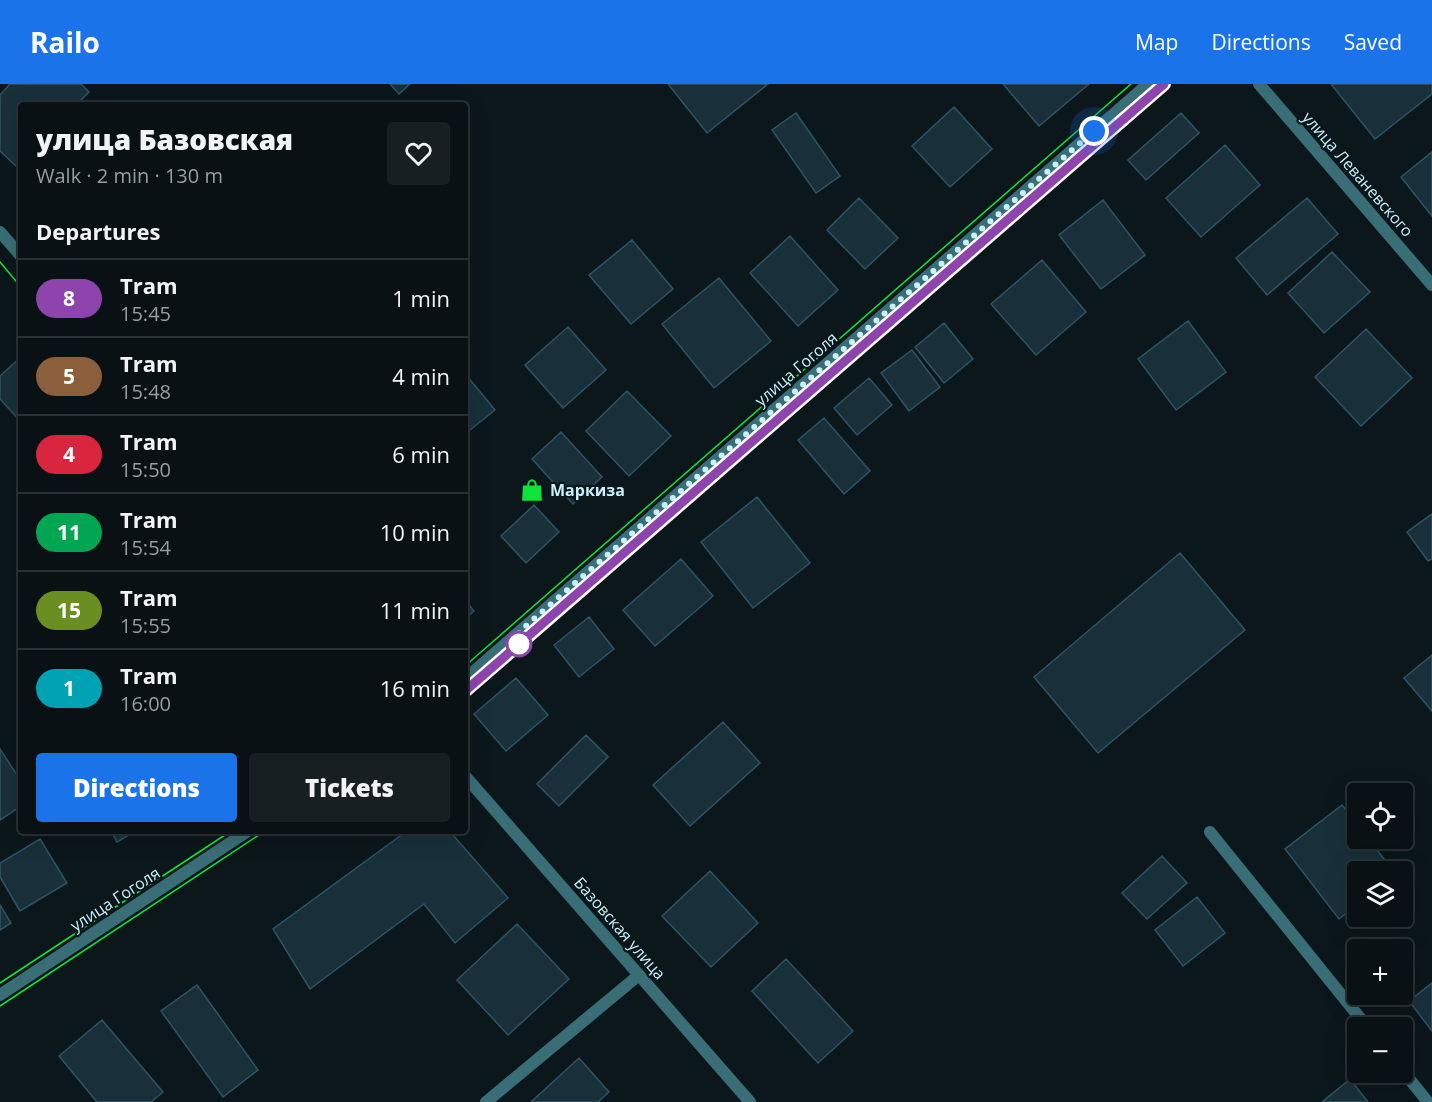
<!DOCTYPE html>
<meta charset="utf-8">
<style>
:root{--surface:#091114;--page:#171f22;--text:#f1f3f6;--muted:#999da0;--line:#293134;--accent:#1a73e8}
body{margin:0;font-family:"Open Sans",sans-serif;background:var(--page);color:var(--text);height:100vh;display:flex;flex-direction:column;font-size:22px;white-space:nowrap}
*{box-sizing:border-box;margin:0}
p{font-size:20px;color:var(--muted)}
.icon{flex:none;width:33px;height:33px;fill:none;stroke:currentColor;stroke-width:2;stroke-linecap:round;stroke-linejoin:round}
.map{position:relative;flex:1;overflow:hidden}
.details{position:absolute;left:18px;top:18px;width:450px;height:732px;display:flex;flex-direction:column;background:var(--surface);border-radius:6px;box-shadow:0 6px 24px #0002,0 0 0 2px var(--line)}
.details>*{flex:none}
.badge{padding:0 12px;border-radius:20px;font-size:21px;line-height:39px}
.fabs{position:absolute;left:1347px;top:699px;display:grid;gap:12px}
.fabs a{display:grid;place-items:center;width:66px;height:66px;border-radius:6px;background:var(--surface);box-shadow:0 6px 24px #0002,0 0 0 2px var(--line);font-size:30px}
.you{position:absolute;width:30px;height:30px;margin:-15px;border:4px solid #fff;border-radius:50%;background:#1a73e8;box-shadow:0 0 0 9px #1a73e833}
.map>.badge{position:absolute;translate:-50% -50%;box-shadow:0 0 0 3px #fff}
h2{padding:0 18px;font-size:22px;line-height:54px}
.round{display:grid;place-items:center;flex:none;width:63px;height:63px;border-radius:6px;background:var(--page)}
.head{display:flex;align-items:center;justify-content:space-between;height:102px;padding:0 18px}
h1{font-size:28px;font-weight:800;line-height:45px}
.cta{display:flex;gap:12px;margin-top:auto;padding:12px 18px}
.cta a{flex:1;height:69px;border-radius:6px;background:var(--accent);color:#fff;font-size:24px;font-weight:800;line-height:69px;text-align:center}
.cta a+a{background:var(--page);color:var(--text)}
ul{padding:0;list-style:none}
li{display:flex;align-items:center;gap:18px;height:78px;padding:0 18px;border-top:2px solid var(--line)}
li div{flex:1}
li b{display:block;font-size:22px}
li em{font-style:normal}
li .badge{min-width:66px;font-weight:700;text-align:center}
header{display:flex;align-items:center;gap:36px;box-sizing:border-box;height:84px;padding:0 30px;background:var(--accent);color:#fff}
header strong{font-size:28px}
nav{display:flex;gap:33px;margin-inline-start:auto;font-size:21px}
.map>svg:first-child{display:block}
.building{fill:#19303a;stroke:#2d5465;stroke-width:1.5}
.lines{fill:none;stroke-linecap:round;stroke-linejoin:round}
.path{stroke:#34a53a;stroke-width:4;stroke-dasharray:3 4.5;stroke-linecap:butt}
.service{stroke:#3a6e77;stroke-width:12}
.minor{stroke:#3a6e77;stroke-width:12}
.tertiary{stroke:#3a6e77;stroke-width:12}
.tram{stroke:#0fe23b;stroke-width:1.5}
.line-casing{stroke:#fff;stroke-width:14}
.line{stroke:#8e44ad;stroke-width:9}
.walk{stroke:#c9f0fb;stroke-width:6;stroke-dasharray:0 10.8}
.stop-dot{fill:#fff;stroke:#8e44ad;stroke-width:3}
.labels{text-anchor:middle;stroke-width:4.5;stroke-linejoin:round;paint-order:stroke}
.street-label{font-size:16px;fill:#c9f0fb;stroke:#0c171b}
.poi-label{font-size:16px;font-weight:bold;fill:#c9f0fb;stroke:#0c171b;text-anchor:start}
</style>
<header>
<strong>Railo</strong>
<nav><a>Map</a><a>Directions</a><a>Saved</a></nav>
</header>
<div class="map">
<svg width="1432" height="1018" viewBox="0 0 1432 1018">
<rect width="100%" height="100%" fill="#0c171b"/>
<path class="building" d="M10,0H81L89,8L76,21H21V77L16,82L0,67V11Z
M390,0H410L399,10Z
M668,0H768L707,49Z
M1003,0H1089L1039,42Z
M1331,0H1432V10L1375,55Z
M954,23L992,65L950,103L912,62Z
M796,29L840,92L816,109L772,46Z
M1181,29L1199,49L1146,96L1128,76Z
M1225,61L1260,101L1201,153L1166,114Z
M1432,68V132L1401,93Z
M859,114L898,154L865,185L827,146Z
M1307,114L1338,150L1267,211L1236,174Z
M1103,116L1145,171L1101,205L1059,151Z
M790,152L838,206L798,242L750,189Z
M632,156L673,205L631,240L589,191Z
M1332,168L1370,208L1324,249L1288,209Z
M1042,176L1086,228L1036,271L991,220Z
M719,194L771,257L714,304L662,240Z
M1188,237L1226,288L1176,326L1138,275Z
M944,239L973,275L944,299L915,263Z
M568,243L606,286L563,324L525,281Z
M1366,245L1412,294L1361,342L1315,293Z
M912,266L940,303L909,327L881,289Z
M21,273V338L0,315V292Z
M467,292L495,326L465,350V294Z
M869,294L892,321L857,351L834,324Z
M627,307L671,352L629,392L586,347Z
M824,334L870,387L844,410L798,356Z
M561,348L602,393L573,420L532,375Z
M757,413L810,479L753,524L701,458Z
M534,421L559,448L526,479L501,452Z
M1432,430V475L1428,477L1407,448Z
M1180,469L1245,546L1098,669L1034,593Z
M681,475L713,512L655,562L623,526Z
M465,516L474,527L465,535Z
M589,533L614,565L579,593L554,561Z
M1432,571V627L1404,594Z
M516,594L548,631L506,667L474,630Z
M723,638L760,679L690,742L653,701Z
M586,651L608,673L559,722L537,700Z
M0,665L21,697V722L0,736Z
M1342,721L1358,741V754H1368L1394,788H1358V820L1339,835L1285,765Z
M111,747H136L117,758Z
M407,747H445L453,751L508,814L455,859L424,820L310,905L273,845Z
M40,755L67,799L20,827L0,793V779Z
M1162,772L1187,799L1147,835L1122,809Z
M710,787L758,839L711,883L662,832Z
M1197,813L1225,849L1183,882L1155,846Z
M0,821L11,839L0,846Z
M517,840L569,895L508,951L457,896Z
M786,875L853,947L818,979L752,907Z
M1432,899V947L1409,917Z
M197,901L258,986L223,1013L161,927Z
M102,936L163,1008L151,1018H97L59,972Z
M579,974L609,1008L598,1018H531Z
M1350,995L1368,1018H1322Z"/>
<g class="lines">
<path class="path" d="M465,658L467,656"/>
<path class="service" d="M1210,748L1368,944
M1402,986L1428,1018
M486,1018L639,891"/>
<path class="minor" d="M465,595L1148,0
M0,911L248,747"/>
<path class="tertiary" d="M1259,0L1432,201
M0,148L21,172
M465,692L750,1018"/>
<path class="tram" d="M0,178L21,203
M465,582L1131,0
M465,607L1164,0
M0,899L231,747
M0,922L265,747"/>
</g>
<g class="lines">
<g class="line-casing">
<path id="line" d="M465,607L1164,0"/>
</g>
<use href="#line" class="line"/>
<path class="walk" d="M519,560V548L1094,47"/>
</g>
<defs>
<g id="shop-bare" transform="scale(1.8)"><path d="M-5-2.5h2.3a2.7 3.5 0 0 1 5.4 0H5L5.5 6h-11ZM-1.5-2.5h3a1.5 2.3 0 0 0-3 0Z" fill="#0fe23b" stroke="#0c171b" stroke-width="2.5" paint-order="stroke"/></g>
</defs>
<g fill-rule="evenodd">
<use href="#shop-bare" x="532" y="406"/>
</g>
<circle class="stop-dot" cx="519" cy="560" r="12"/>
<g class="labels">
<g class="street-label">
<text transform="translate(1358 90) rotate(49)" y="6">улица Леваневского</text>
<text transform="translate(796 285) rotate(-41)" y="6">улица Гоголя</text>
<text transform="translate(115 815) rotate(-33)" y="6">улица Гоголя</text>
<text transform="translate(620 844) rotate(49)" y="6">Базовская улица</text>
</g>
<g class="poi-label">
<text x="550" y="412">Маркиза</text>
</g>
</g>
</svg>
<div class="fabs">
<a><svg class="icon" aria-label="locate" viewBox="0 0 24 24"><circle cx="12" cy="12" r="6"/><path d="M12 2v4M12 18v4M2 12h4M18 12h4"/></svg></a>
<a><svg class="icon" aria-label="layers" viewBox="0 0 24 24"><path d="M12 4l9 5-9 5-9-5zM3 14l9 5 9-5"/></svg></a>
<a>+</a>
<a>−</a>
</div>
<div class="you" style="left:1094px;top:47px"></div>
<section class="details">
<div class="head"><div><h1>улица Базовская</h1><p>Walk · 2 min · 130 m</p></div><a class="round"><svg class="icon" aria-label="heart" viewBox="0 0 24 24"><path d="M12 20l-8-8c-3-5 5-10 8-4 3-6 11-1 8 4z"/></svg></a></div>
<h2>Departures</h2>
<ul>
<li><span class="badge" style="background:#8e44ad;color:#fff">8</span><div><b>Tram</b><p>15:45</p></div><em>1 min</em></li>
<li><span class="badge" style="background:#8b5e3c;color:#fff">5</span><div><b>Tram</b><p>15:48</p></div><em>4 min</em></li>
<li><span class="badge" style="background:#d7263d;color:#fff">4</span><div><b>Tram</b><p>15:50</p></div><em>6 min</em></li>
<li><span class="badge" style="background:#00a651;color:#fff">11</span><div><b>Tram</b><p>15:54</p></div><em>10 min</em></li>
<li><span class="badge" style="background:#6b8e23;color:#fff">15</span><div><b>Tram</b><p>15:55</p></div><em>11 min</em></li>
<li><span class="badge" style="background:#00a3b4;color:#fff">1</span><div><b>Tram</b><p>16:00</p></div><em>16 min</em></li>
</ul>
<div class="cta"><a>Directions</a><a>Tickets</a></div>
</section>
</div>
